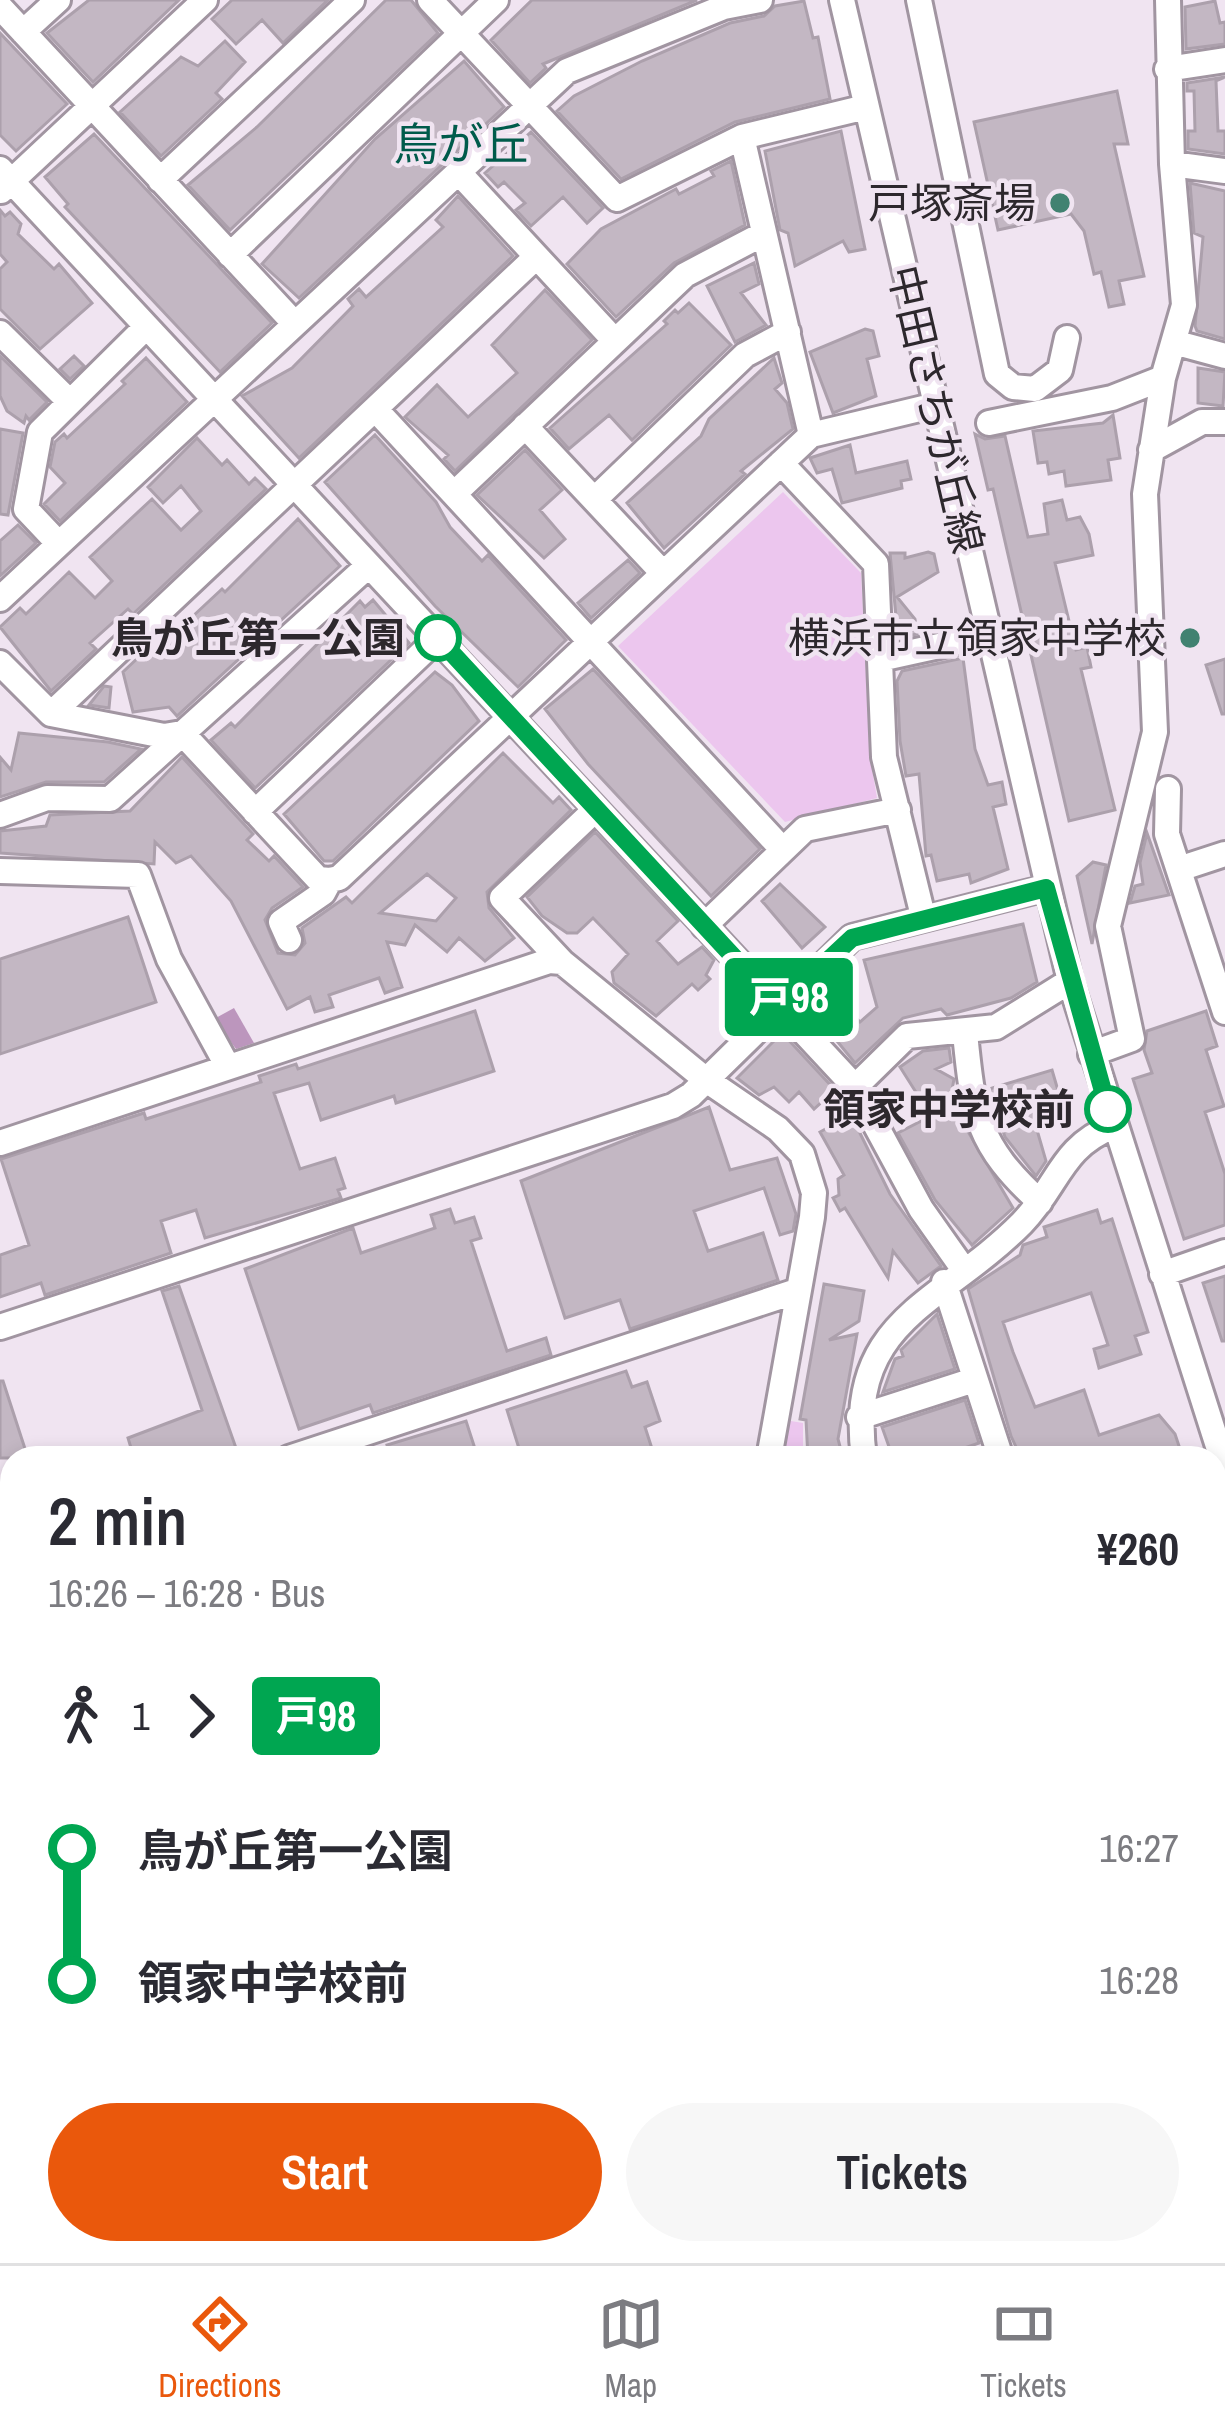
<!DOCTYPE html>
<meta charset="utf-8">
<style>
:root{--surface:#fff;--page:#f7f7f7;--text:#2b2b33;--muted:#7c7c81;--line:#e1e1e2;--accent:#ea580c}
body{margin:0;font-family:"Archivo Narrow","Noto Sans JP",sans-serif;background:var(--page);color:var(--text);height:100vh;display:flex;flex-direction:column;font-size:45px;white-space:nowrap}
*{box-sizing:border-box;margin:0}
p{font-size:39px;color:var(--muted)}
.icon{flex:none;width:66px;height:66px;fill:none;stroke:currentColor;stroke-width:2;stroke-linecap:round;stroke-linejoin:round}
.map{position:relative;flex:1;overflow:hidden}
.drawer{position:absolute;left:0px;top:1446px;width:1227px;height:819px;display:flex;flex-direction:column;background:var(--surface);border-radius:36px 36px 0 0;box-shadow:0 6px 18px #0003}
.drawer>*{flex:none}
.badge{padding:0 24px;border-radius:9px;font-size:42px;line-height:78px}
.map>.badge{position:absolute;translate:-50% -50%;box-shadow:0 0 0 6px #fff}
.legs{display:flex;align-items:center;gap:18px;height:132px;padding:0 48px;font-size:39px}
.legs p{margin-inline-start:auto}
.summary{display:flex;align-items:center;justify-content:space-between;height:204px;padding:0 48px}
h1{font-size:66px;font-weight:600;line-height:90px}
.primary-button{display:flex;gap:24px;margin-top:auto;padding:24px 48px}
.primary-button a{flex:1;height:138px;border-radius:72px;background:var(--accent);color:#fff;font-size:48px;font-weight:600;line-height:138px;text-align:center}
.primary-button a+a{background:var(--page);color:var(--text)}
ul{padding:0 48px;list-style:none}
li{display:flex;align-items:center;gap:42px;height:132px;font-size:45px}
li i{display:grid;place-items:center;width:18px;height:100%;margin:0 15px;background:currentColor}
li i::after{content:'';width:30px;height:30px;margin:-15px;border:9px solid;border-radius:50%;background:var(--surface)}
li p{margin-inline-start:auto}
li:first-child i{background:linear-gradient(#0000 50%,currentColor 0)}
li:last-child i{background:linear-gradient(currentColor 50%,#0000 0)}
.tab-bar{display:flex;justify-content:space-around;align-items:center;height:168px;border-top:3px solid var(--line);background:var(--surface);font-size:33px;color:var(--muted)}
.tab-bar a{display:grid;justify-items:center;gap:6px}
.tab-bar .current{color:var(--accent)}
.map>svg:first-child{display:block}
.green{fill:#ecc6ee}
.water{fill:#bc96bd}
.building{fill:#c3b7c3;stroke:#aca0ac;stroke-width:3;fill-rule:evenodd}
.lines{fill:none;stroke-linecap:round;stroke-linejoin:round}
.minor-casing{stroke:#a195a1;stroke-width:30}
.minor{stroke:#fff;stroke-width:24}
.line-1-casing{stroke:#fff;stroke-width:27}
.line-1{stroke:#00a651;stroke-width:18}
.poi-dot{fill:#418271;stroke:#f0e4f1;stroke-width:4.5}
.stop-1-dot{fill:#fff;stroke:#00a651;stroke-width:6}
.labels{text-anchor:middle;stroke-width:9;stroke-linejoin:round;paint-order:stroke}
.poi-label{font-size:42px;fill:#2d282d;stroke:#f0e4f1;text-anchor:end}
.street-label{font-size:42px;fill:#2d282d;stroke:#f0e4f1}
.stop-label{font-size:42px;font-weight:bold;fill:#2d282d;stroke:#f0e4f1;text-anchor:end}
.neighbourhood-label{font-size:45px;fill:#005b4b;stroke:#f0e4f1}
</style>
<div class="map">
<svg width="1225" height="2263" viewBox="0 0 1225 2263">
<rect width="100%" height="100%" fill="#f0e4f1"/>
<path class="green" d="M783,492L861,573L870,757L877,798L785,822L618,646Z
M785,1420L803,1423V1458H779Z"/>
<path class="water" d="M234,1008L254,1043L236,1049L214,1019Z"/>
<path class="building" d="M89,0H179L93,82L47,33Z
M232,0H328L283,43L262,20L236,44L212,19Z
M386,0H411L438,33L230,230L188,185L257,127Z
M532,0H697L543,64L546,68L530,83L491,40Z
M804,1L813,38L818,37L830,99L735,122L621,179L557,111L574,96L642,61L730,23L764,16L775,6Z
M1215,1L1220,23L1225,22V44L1186,49L1185,7Z
M0,33L67,104L16,151L0,135Z
M225,41L245,62L216,93L222,99L161,156L120,112L181,57L198,66Z
M464,61L504,107L299,298L262,264L375,139Z
M1225,77L1216,81L1218,131H1225V154L1188,149V131H1195L1194,91H1187V83Z
M1117,91L1128,144H1114L1144,276L1119,281L1124,304L1109,307L1101,272L1094,274L1084,231L1071,214L998,230L974,122Z
M841,131L865,249L849,252L843,241L795,266L788,233L780,230L765,151Z
M531,132L603,208L587,223L563,197L531,226L516,210L525,203L504,182L498,187L485,173Z
M94,134L272,323L220,372L65,207L68,204L45,177Z
M731,161L745,225L674,263L616,317L567,264L601,229L676,189L679,194L714,176L711,171Z
M1190,183L1225,191V339L1197,331L1195,326L1203,237L1194,233Z
M458,196L513,256L299,458L242,396L292,368L353,306L348,299L359,289L366,297L443,227L436,220Z
M0,210L5,216L10,212L21,224L18,234L54,269L59,264L92,303L40,349L0,309V269L7,262L0,254Z
M754,263L759,284L741,293L766,325L735,342L707,286Z
M545,290L592,340L455,471L444,459L448,455L405,417L437,385L468,417L517,373L492,345Z
M689,303L731,345L632,440L609,415L569,449L550,428L667,324L664,321L675,310L678,313Z
M865,329L873,331L879,356L867,359L876,396L833,413L810,352Z
M0,356L47,402L29,420L26,416L24,423L7,411L0,396Z
M74,356L84,366L70,379L60,369Z
M146,358L187,402L60,521L44,504L65,483L50,467L55,442L64,434L67,438L125,384L122,381Z
M774,358L782,383L775,389L787,403L793,429L741,471L745,474L664,548L627,503L701,436L709,419Z
M1198,368L1225,372L1223,406L1198,403Z
M1113,415L1120,458L1108,460L1111,480L1066,486L1064,471L1049,474L1047,462L1038,463L1033,431L1103,423Z
M0,429L23,433L8,515L0,514Z
M975,434L985,439L1005,436L1028,537L1048,534L1044,504L1062,500L1067,520L1080,517L1089,534L1093,555L1055,563L1076,650L1087,647L1091,667L1081,669L1115,810L1069,821L993,489L988,490Z
M375,435L436,502L450,527L482,561L488,555L566,640L518,687L435,606L325,482Z
M197,438L222,465L227,460L249,484L255,478L266,489L133,614L128,609L90,643L96,649L51,691L0,627L20,608L26,614L69,572L95,598L112,581L90,557L152,499L181,530L201,511L181,486L163,503L148,487Z
M850,445L856,473L907,461L911,479L901,481L902,488L842,503L832,469L817,473L810,458Z
M525,450L562,490L540,510L565,539L544,558L477,495Z
M298,519L340,566L177,716L169,707L133,712L123,672L143,653L148,658L222,589L225,592Z
M18,525L36,543L0,576V541Z
M928,552L934,554L938,572L897,597L915,619L917,634L898,638L890,553H905V558Z
M628,560L640,573L591,618L578,603Z
M373,600L409,643L255,788L211,740L231,723L235,727L360,601L365,607Z
M963,658L975,749L988,785L1002,782L1006,804L993,807L1008,869L971,883L969,874L937,881L931,855L926,856L919,774L906,776L900,741L897,681L902,671Z
M1225,659V714H1222L1206,665Z
M593,669L760,849L711,896L588,764L545,709Z
M435,672L452,685L479,721L333,861H324L284,814Z
M104,686L111,687L109,708L89,705Z
M19,733L108,742L141,749L104,782H46L0,797V757L11,770Z
M503,753L553,803L559,797L571,810L487,892L489,908L514,938L485,961L459,938L447,952L415,925L405,945L387,942L402,987L385,993L379,978L329,995L333,1007L315,1012L310,997L287,1009L231,901L191,856L176,863L155,842L154,864L0,853V831L46,826L50,815L130,811L182,757L253,834L247,840L269,861L274,856L303,887L272,908L265,920L278,953L295,955L305,943L302,928L346,897L352,903ZM427,874L456,898L436,921L380,913Z
M595,832L678,921L657,941L678,964L702,947L714,960L706,975L710,979L698,990L692,984L656,1016L614,983L612,972L628,954L593,918L577,933H567L542,916L527,897Z
M1147,833L1169,895L1130,903L1135,886L1143,884L1140,863Z
M1093,862L1106,865L1092,944L1077,876Z
M780,884L825,927L802,948L762,901Z
M128,917L156,1002L0,1054V959Z
M1023,924L1037,982L1011,998L947,1015L941,1009L903,1018L855,1063L814,1013L833,994L860,1022L877,1007L864,960Z
M475,1011L494,1071L396,1103L394,1096L321,1120L309,1083L274,1093L300,1169L335,1158L345,1188L338,1190L341,1198L205,1238L196,1210L161,1221L171,1253L45,1295L41,1283L0,1297V1255L29,1245L1,1159L144,1113L146,1119L261,1082L259,1076L296,1064L298,1069Z
M1206,1011L1217,1046L1206,1050L1224,1106L1205,1112L1225,1174V1225L1184,1239L1133,1079L1152,1073L1144,1050L1147,1031Z
M782,1033L835,1090L814,1109L799,1092L789,1102L774,1087L759,1095L737,1078Z
M949,1048L951,1062L936,1069L954,1079L950,1101L1013,1208L972,1245L935,1200L898,1133L931,1116L900,1067L923,1051Z
M1052,1070L1067,1121L1037,1130L1046,1161L1036,1176L1005,1137L989,1089Z
M709,1107L730,1170L777,1158L796,1214L793,1231L780,1235L764,1188L694,1211L708,1251L763,1233L778,1280L630,1329L620,1300L565,1318L521,1181Z
M851,1115L890,1194L941,1266L918,1283L893,1251L888,1278L845,1208L840,1211L833,1198L839,1195L838,1179L844,1175L820,1132Z
M450,1209L455,1223L474,1217L481,1238L471,1241L507,1351L546,1338L551,1355L373,1413L370,1405L299,1429L245,1269L353,1228L361,1253L435,1228L431,1215Z
M1097,1210L1101,1223L1112,1219L1148,1332L1135,1336L1141,1354L1099,1368L1094,1349L1108,1345L1091,1293L1003,1322L1013,1352L1035,1407L1084,1390L1099,1435L1159,1415L1175,1434L1183,1458H1021L1011,1436L968,1289L1020,1255L1023,1245L1047,1237L1044,1227Z
M1225,1276V1341H1222L1203,1283Z
M824,1284L864,1291L859,1321L829,1340L857,1334L838,1439L843,1458H808L806,1420L800,1419Z
M179,1286L236,1448L206,1458H134L128,1438L202,1410L162,1291Z
M937,1314L955,1369L883,1392L895,1359L903,1356L901,1350Z
M626,1371L632,1387L647,1382L660,1421L645,1427L655,1458H522L507,1410Z
M0,1381H3L28,1458H0Z
M965,1400L979,1443L936,1458H893L882,1427Z
M466,1421L478,1458H391L387,1445Z"/>
<g class="lines">
<g class="minor-casing">
<path id="minor" d="M430,0L617,199L742,137L866,107
M842,0L1070,981L1225,1468
M919,0L997,374L1013,387L1035,389L1060,370L1067,338
M0,7L295,324
M23,32L58,0
M1167,69L1225,60
M742,137L811,435
M1172,164L1225,171
M0,169L855,1087L921,1209L964,1270
M461,175L615,341
M160,180L352,0
M1,191L205,0
M230,255L496,0
M0,333L70,402
M1177,343L1225,356
M377,411L783,850
M989,423L1112,398L1163,378
M525,426L663,573
M1151,450L1202,422H1225
M781,463L876,564L884,757L923,916
M455,493L685,275L763,234
M595,499L745,355L788,332
M59,544L26,509L40,432L145,328
M0,599L567,71L724,7L760,0
M880,659L989,635
M0,663L51,714L164,736L182,733L318,879L330,880
M51,714L535,258
M1168,789L1167,834L1225,1012
M595,810L502,898L562,962L705,1079L778,1129L802,1154L814,1193L812,1217L769,1458
M255,812L438,638
M0,815L47,798L110,799L368,566
M1179,869L1225,854
M0,871L138,875L169,959L228,1067
M704,926L805,829L898,810
M289,940L281,922L323,893L330,880L339,878L811,435L936,405
M965,1033C973,1114 977,1145 1040,1202
M1091,1054L1132,1039L1108,926L1155,732L1145,494L1163,378L1184,305L1172,164L1168,0
M855,1087L907,1036L996,1027L1070,981
M0,1143L549,961L562,962
M1162,1274L1225,1252
M944,1282L1001,1458
M0,1327L673,1106L691,1095L852,937L1046,888
M859,1417L974,1380
M289,1458L797,1291
M864,1458C845,1319 941,1305 1022,1223C1059,1185 1060,1147 1114,1126
M0,1553L12,1549
M1215,1559L1225,1556
M0,1756L12,1785
M1215,1959V2091
M200,2253L203,2263
M932,2253L972,2263
M611,2263L622,2253
M883,2263L888,2253
M1185,2263L1188,2253"/>
</g>
<use href="#minor" class="minor"/>
</g>
<g class="lines">
<g class="line-1-casing">
<path id="line-1" d="M438,638L779,1006L852,938L1046,888L1108,1109"/>
</g>
<use href="#line-1" class="line-1"/>
</g>
<g class="poi-dot">
<circle cx="1060" cy="203" r="12"/>
<circle cx="1190" cy="638" r="12"/>
</g>
<g class="stop-1-dot">
<circle cx="438" cy="638" r="21"/>
<circle cx="1108" cy="1109" r="21"/>
</g>
<g class="labels">
<g class="poi-label">
<text x="1036" y="218">戸塚斎場</text>
<text x="1166" y="653">横浜市立領家中学校</text>
</g>
<g class="street-label">
<text transform="translate(936 409) rotate(77)" y="15">中田さちが丘線</text>
</g>
<g class="stop-label">
<text x="405" y="653">鳥が丘第一公園</text>
<text x="1075" y="1124">領家中学校前</text>
</g>
<g class="neighbourhood-label">
<text x="461" y="160">鳥が丘</text>
</g>
</g>
</svg>
<b class="badge" style="left:789px;top:997px;background:#00a651;color:#fff">戸98</b>
<section class="drawer">
<div class="summary"><div><h1>2 min</h1><p>16:26 – 16:28 · Bus</p></div><b>¥260</b></div>
<div class="legs"><svg class="icon" aria-label="walk" viewBox="0 0 24 24"><circle cx="13" cy="4" r="2"/><path d="M13 8l-2 6 4 7M11 14l-3 7M7 12l3-4h3l4 4"/></svg>1<svg class="icon" aria-label="forward" viewBox="0 0 24 24"><path d="M9 5l7 7-7 7"/></svg><b class="badge" style="background:#00a651;color:#fff">戸98</b></div>
<ul>
<li><i style="color:#00a651"></i><b>鳥が丘第一公園</b><p>16:27</p></li>
<li><i style="color:#00a651"></i><b>領家中学校前</b><p>16:28</p></li>
</ul>
<div class="primary-button"><a>Start</a><a>Tickets</a></div>
</section>
</div>
<nav class="tab-bar">
<a class="current"><svg class="icon" aria-label="directions" viewBox="0 0 24 24"><path d="M12 3l9 9-9 9-9-9zM9 14v-3h6M13 9l2 2-2 2"/></svg>Directions</a>
<a><svg class="icon" aria-label="map" viewBox="0 0 24 24"><path d="M3 6l6-2 6 2 6-2v14l-6 2-6-2-6 2zM9 4v14M15 6v14"/></svg>Map</a>
<a><svg class="icon" aria-label="tickets" viewBox="0 0 24 24"><path d="M3 7h18v10H3zM15 7v10"/></svg>Tickets</a>
</nav>
